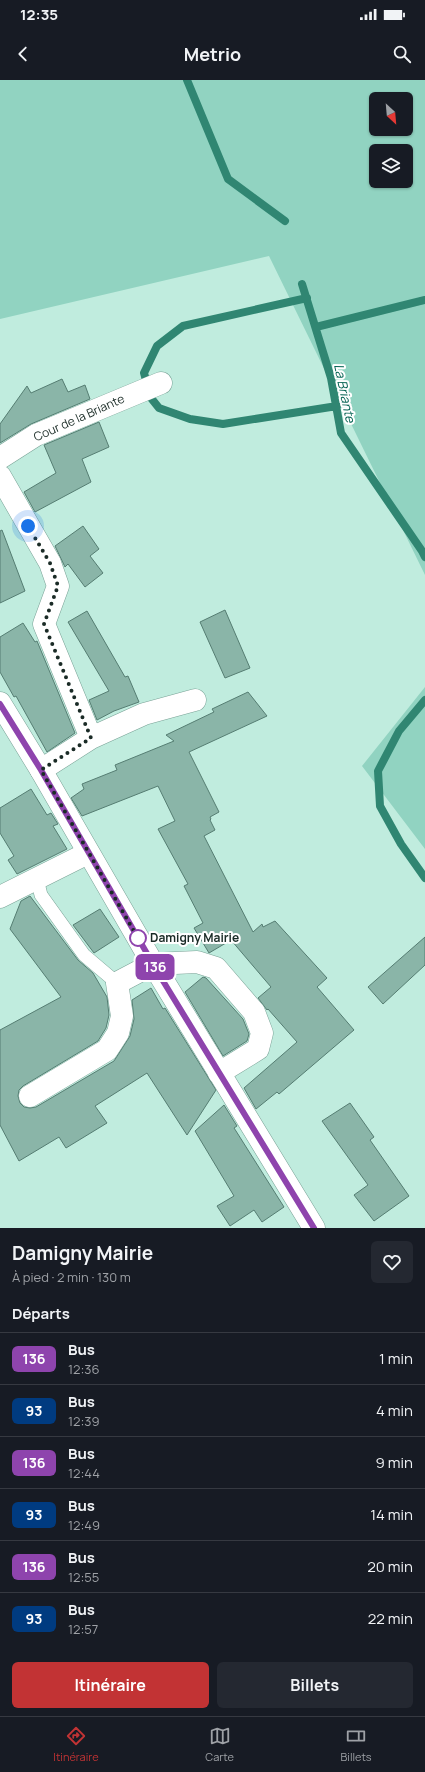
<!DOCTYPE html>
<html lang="fr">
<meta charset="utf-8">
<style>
:root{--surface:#171b24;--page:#242831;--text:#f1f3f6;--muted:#9ea1a6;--line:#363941;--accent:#c23334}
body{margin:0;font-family:Manrope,sans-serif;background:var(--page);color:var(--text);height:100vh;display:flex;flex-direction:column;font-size:15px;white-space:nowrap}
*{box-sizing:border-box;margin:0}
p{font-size:13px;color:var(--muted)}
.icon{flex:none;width:22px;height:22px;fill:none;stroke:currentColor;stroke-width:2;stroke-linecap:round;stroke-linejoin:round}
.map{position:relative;height:1148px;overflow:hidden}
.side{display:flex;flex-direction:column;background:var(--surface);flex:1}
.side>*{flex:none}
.badge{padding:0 8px;border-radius:6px;font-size:14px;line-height:26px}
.needle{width:26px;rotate:154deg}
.tools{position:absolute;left:369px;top:12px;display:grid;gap:8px}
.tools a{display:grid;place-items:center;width:44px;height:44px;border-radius:6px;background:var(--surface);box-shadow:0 1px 3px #0004;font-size:20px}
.you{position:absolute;width:20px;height:20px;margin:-10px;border:3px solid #fff;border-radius:50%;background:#1a73e8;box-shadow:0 0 0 6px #1a73e833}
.map>.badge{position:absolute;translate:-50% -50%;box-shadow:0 0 0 2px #fff}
h2{padding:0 12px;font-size:15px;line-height:36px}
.round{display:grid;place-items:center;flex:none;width:42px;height:42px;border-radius:6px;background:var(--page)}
.head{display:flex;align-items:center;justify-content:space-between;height:68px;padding:0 12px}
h1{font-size:19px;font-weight:700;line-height:30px}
.primary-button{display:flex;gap:8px;margin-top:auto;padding:8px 12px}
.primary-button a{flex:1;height:46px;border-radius:6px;background:var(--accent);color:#fff;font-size:16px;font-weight:700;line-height:46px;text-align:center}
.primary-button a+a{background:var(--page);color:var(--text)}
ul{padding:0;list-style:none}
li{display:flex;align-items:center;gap:12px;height:52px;padding:0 12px;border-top:1px solid var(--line)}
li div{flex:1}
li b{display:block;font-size:15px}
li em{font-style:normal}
li .badge{min-width:44px;font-weight:700;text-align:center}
.status{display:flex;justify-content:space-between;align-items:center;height:28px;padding:0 20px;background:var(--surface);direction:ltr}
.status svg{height:11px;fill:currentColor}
header{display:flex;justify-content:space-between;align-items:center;height:52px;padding:0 12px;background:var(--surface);font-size:18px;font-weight:700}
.dock{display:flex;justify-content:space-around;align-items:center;height:56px;border-top:1px solid var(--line);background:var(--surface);font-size:11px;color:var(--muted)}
.dock a{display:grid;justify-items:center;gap:2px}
.dock .selected{color:var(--accent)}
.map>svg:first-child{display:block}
.green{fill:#91d3c1;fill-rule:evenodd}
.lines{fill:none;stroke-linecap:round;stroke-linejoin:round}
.stream{stroke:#308672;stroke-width:8}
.building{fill:#8ab5a8;stroke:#557d72}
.lane-casing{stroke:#79a296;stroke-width:14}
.street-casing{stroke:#79a296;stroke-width:23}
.secondary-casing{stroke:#79a296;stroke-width:23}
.lane{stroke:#fff;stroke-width:13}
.street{stroke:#fff;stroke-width:22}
.secondary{stroke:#fff;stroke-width:22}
.line-casing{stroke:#fff;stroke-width:9}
.line{stroke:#8e44ad;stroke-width:6}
.walk{stroke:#1a2b26;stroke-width:4;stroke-dasharray:0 7.2}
.stop-dot{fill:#fff;stroke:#8e44ad;stroke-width:2}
.labels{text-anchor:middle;stroke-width:4;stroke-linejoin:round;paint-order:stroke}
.street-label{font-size:12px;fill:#1a2b26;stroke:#fff}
.stop-label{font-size:12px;font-weight:bold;fill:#1a2b26;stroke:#fff;text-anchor:start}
.water-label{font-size:13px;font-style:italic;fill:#006150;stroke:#fff}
</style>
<div class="status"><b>12:35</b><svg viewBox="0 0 49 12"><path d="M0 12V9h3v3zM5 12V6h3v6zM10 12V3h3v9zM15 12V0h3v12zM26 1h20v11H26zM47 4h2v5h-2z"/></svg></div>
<header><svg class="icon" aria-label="back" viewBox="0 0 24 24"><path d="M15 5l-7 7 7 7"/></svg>Metrio<svg class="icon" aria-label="search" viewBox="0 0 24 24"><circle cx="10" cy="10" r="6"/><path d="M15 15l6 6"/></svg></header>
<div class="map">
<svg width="425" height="1148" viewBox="0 0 425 1148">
<rect width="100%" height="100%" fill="#c0ecde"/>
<path class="green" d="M0,0H425V495L269,176L0,239ZM376,19H406V49H376ZM376,71H406V101H376Z
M425,607V769L362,686Z"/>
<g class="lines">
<path class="stream" d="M187,0L228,99L285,141
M302,204L331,298L341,353L422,471L425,477
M307,218L183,246L157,266L144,293L151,318L159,328L190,339L223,344L337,326
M316,247L425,220
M425,620L399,651L378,691L380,726L401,764L425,798"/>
</g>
<path class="building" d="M62,299L68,312L85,305L90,319L31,344L0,363V344L27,306L31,313Z
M99,342L109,367L82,379L91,402L35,432L24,412L56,393L44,365Z
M83,446L99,469L90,476L103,493L85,507L68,484L65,487L55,466Z
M2,450L25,511L0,523V451Z
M225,530L250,588L225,598L200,542Z
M87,531L125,597L128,596L139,622L114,631L97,640L89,620L109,611L68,542Z
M23,543L35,562L37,561L75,653L47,672L16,616L14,617L0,592V557Z
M248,612L267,636L189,672L219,732L210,737L211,739L210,740L215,750L204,756L253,852L262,844L263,847L275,841L327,898L317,907L354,950L279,1014L277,1012L256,1029L244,1008L297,962L268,929L267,930L258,918L271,907L231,860L209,873L194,848L203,843L184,806L188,804L158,749L175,741L158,706L82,736L71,718L84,709L82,704L117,690L115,685L174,661L166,655L214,632L212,629Z
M31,709L47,735L51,733L58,744L53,746L67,769L17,794L8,780L14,776L0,753V728Z
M30,816L78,880L93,893L107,917L109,935L106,948L98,961L23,1006L19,1010L18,1016L20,1023L24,1027L30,1028L36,1027L114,981L130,956L134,939L132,920L151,908L163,929L165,928L216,1010L187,1055L147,993L95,1026L107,1043L66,1068L59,1057L19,1081L0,1045V950L61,917L10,849L21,821Z
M100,829L119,857L94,873L73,845Z
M425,857V885L383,924L368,907Z
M203,897L206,898L243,939L249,954L247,961L223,976L185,912Z
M350,1023L374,1057L370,1060L409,1116L374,1141L354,1115L368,1105L322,1041Z
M224,1025L237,1046L234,1048L236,1051L284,1127L262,1142L254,1130L230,1146L217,1126L234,1116L195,1051Z"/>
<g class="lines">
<g class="lane-casing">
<path id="lane" d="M37,799L41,815L84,875L117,903"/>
</g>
<g class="street-casing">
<path id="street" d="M0,378L36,355L161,303
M0,396L50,483L58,506L44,544L91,658L41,690
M91,658L144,634L195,620
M0,817L88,773
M30,1016L107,970L118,953L122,936L117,903L153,884L197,882L216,888L254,932L262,953L258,969L219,993"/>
</g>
<g class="secondary-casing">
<path id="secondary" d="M0,623L41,690L153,884L314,1148"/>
</g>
<use href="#lane" class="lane"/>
<use href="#street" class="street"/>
<use href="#secondary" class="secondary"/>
</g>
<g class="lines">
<g class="line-casing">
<path id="line" d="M0,624L41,690L160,896L314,1148"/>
</g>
<use href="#line" class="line"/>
<path class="walk" d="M28,446L50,483L58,506L44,544L91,658L41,690L138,858"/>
</g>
<circle class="stop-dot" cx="138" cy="858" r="8"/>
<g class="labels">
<g class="street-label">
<text transform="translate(79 338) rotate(-24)" y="4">Cour de la Briante</text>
</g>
<g class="stop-label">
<text x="150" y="862">Damigny Mairie</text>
</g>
<g class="water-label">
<text transform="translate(345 313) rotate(78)" y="5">La Briante</text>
</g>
</g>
</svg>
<div class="tools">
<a><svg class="needle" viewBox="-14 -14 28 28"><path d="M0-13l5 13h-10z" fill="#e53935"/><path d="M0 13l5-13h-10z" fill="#9ea1a6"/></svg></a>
<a><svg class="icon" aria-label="layers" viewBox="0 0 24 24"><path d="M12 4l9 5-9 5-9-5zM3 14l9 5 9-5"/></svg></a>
</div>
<div class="you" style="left:28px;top:446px"></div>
<b class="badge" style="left:155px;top:887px;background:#8e44ad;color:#fff">136</b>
</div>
<section class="side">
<div class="head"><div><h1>Damigny Mairie</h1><p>À pied · 2 min · 130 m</p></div><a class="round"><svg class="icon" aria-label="heart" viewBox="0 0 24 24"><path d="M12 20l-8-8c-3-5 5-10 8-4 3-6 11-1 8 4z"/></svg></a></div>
<h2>Départs</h2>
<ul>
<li><span class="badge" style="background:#8e44ad;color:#fff">136</span><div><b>Bus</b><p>12:36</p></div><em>1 min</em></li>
<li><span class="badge" style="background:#003b80;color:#fff">93</span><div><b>Bus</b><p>12:39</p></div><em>4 min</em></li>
<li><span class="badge" style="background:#8e44ad;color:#fff">136</span><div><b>Bus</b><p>12:44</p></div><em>9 min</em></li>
<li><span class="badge" style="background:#003b80;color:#fff">93</span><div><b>Bus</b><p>12:49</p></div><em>14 min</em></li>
<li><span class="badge" style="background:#8e44ad;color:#fff">136</span><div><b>Bus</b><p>12:55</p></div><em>20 min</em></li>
<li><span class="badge" style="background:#003b80;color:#fff">93</span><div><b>Bus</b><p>12:57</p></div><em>22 min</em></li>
</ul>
<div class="primary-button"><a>Itinéraire</a><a>Billets</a></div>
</section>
<nav class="dock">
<a class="selected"><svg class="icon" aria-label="directions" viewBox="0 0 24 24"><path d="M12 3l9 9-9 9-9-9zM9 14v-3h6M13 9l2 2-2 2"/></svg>Itinéraire</a>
<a><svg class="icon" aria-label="map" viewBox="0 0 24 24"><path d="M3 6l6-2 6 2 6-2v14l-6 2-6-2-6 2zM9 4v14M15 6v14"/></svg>Carte</a>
<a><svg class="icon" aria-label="tickets" viewBox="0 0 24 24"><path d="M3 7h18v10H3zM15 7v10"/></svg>Billets</a>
</nav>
